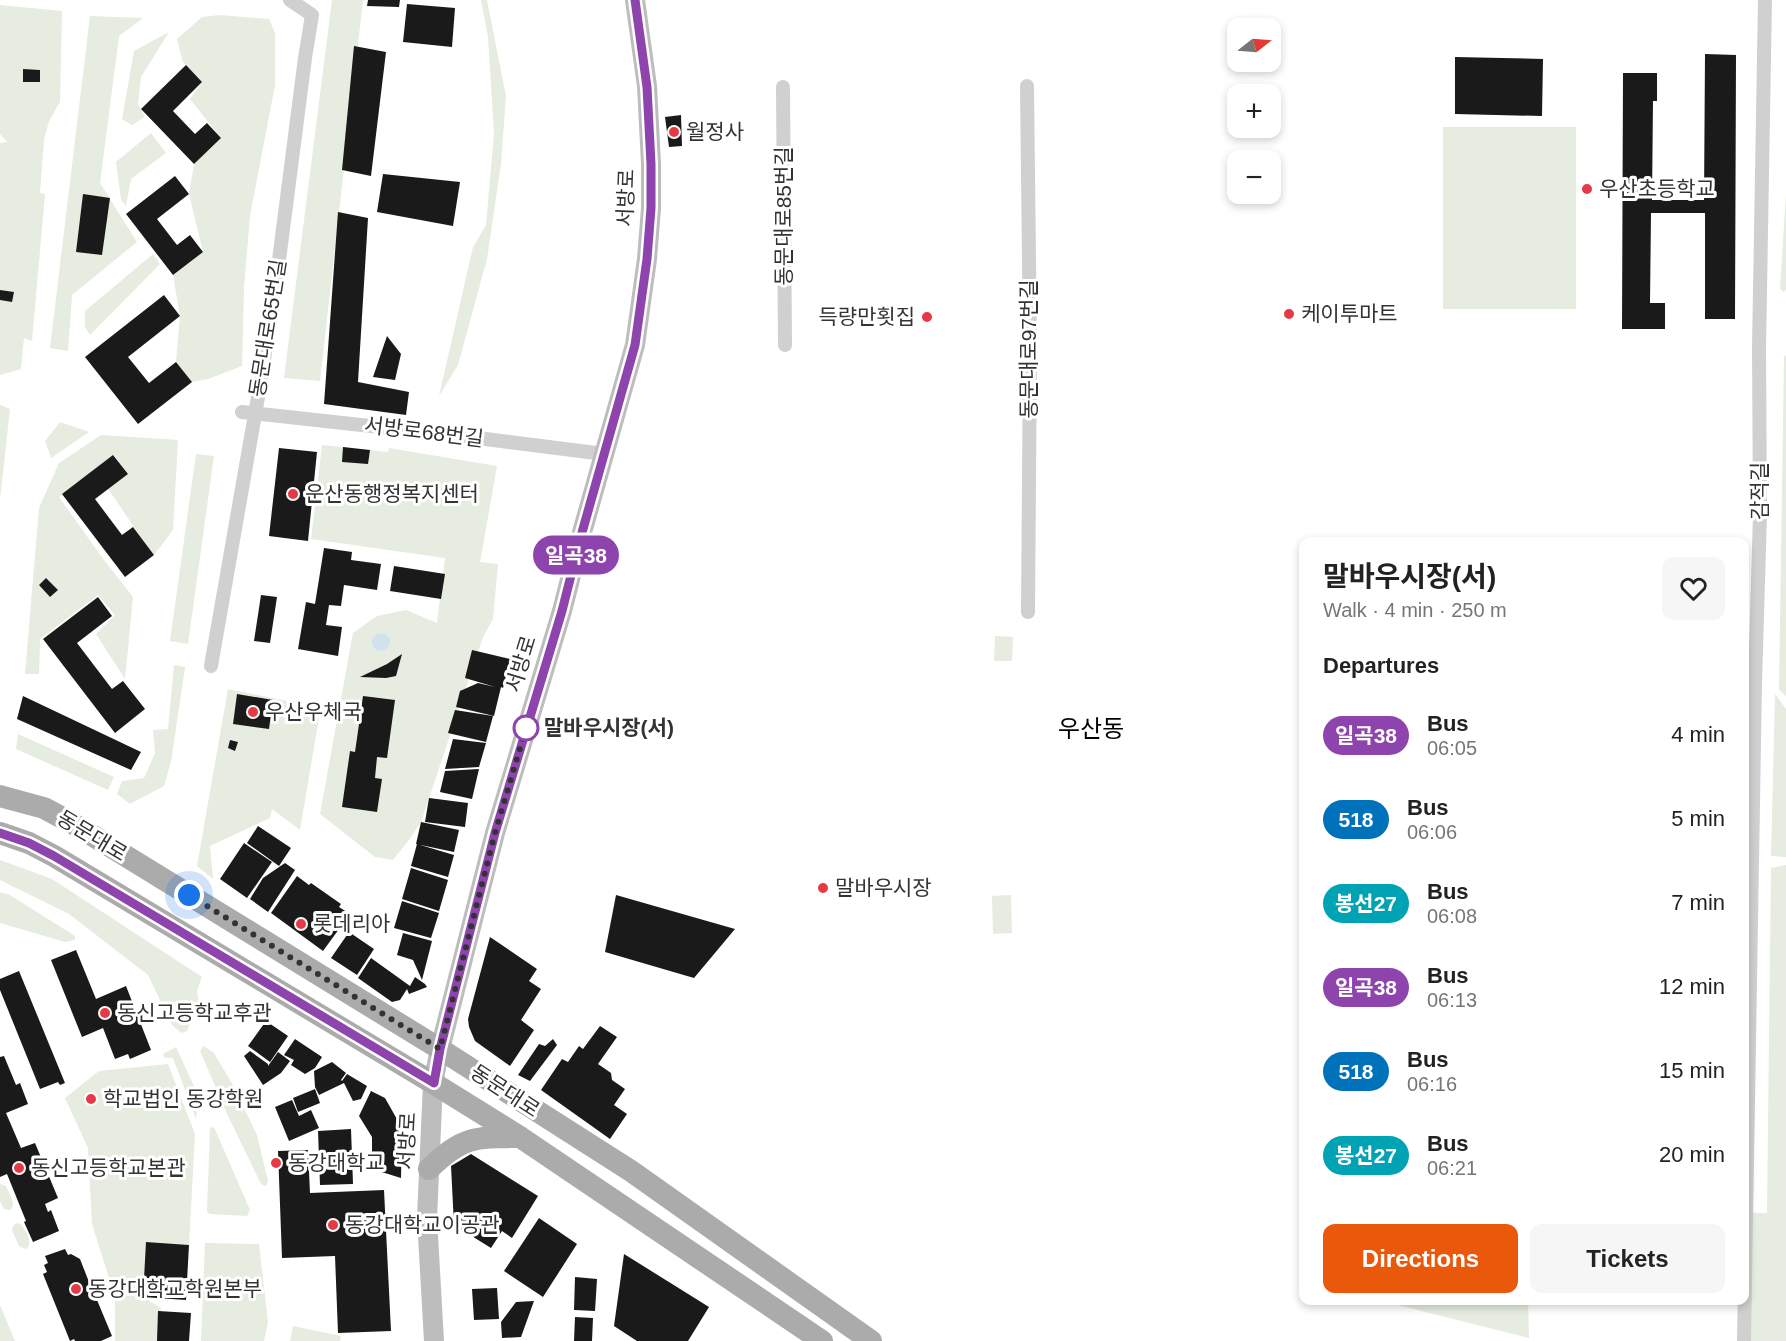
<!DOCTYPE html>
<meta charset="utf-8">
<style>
:root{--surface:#fff;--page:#f6f6f6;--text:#222;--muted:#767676;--accent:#ea580c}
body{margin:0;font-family:Helvetica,"Noto Sans KR",sans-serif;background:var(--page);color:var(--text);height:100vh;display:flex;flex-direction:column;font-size:22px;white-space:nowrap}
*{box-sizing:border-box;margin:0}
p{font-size:20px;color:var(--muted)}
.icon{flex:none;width:33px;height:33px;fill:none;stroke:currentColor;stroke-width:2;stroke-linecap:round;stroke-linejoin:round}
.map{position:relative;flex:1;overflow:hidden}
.details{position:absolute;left:1299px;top:537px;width:450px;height:768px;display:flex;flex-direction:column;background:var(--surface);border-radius:12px;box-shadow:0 3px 9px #0003}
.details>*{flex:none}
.badge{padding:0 12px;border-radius:20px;font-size:21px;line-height:39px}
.needle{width:39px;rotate:73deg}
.fabs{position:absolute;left:1227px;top:18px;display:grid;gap:12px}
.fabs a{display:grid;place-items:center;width:54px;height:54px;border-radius:12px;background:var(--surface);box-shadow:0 3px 9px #0003;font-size:30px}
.you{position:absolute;width:30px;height:30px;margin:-15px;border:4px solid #fff;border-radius:50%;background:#1a73e8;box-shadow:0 0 0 9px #1a73e833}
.map>.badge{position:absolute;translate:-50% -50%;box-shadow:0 0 0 3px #fff}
h2{padding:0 24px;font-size:22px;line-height:54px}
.round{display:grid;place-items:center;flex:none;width:63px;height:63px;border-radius:12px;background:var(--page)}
.head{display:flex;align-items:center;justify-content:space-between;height:102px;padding:0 24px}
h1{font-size:28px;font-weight:700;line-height:45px}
.cta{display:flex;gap:12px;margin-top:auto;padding:12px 24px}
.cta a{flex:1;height:69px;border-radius:12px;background:var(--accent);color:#fff;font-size:24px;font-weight:700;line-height:69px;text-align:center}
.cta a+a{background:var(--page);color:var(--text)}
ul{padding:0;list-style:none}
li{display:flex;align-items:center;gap:18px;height:84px;padding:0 24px}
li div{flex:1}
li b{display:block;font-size:22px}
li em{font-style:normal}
li .badge{min-width:66px;font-weight:700;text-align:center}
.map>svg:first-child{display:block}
.green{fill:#e6ecdf}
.water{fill:#cfe2ee}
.building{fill:#1a1a1a}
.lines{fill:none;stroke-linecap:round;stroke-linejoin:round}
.minor{stroke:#d0d0d0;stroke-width:14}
.secondary{stroke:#bdbdbd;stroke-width:20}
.primary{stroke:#ababab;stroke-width:22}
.line-casing{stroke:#fff;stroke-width:14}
.line{stroke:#8e44ad;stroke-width:9}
.walk{stroke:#333;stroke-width:6;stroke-dasharray:0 10.8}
.poi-dot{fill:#e63946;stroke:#fff;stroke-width:2}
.stop-dot{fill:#fff;stroke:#8e44ad;stroke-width:3}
.labels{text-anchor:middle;stroke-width:6;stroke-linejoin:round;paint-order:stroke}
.poi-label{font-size:21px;fill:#333;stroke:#fff;text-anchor:start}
.street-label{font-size:21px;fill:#333;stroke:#fff}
.stop-label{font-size:21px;font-weight:bold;fill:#333;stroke:#fff;text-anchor:start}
.quarter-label{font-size:24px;fill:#000;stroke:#fff}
</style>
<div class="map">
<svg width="1786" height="1341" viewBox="0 0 1786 1341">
<rect width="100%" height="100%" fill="#fff"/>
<path class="green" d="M332,0H363L320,381L284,378Z
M481,0H487L506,96L501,164L487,259L458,365L439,396L473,247L486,225L494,134L488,37Z
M0,5L62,11L60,102L49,121L44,140L40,193L45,194L32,341L24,338L21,369L0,375V143L7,142L0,134Z
M220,15L269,19L275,33V85L250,216L244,288L242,366L208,379L192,382L176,362L180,316L173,275L203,252L189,194L194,164L221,138L190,99L202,82L183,62L177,39L202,17Z
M90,16L143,18L119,36L100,183L137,242L72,295L68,351L50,348Z
M169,32L141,77L138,104L145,117L132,125L122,119L134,51Z
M1443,127H1576V309H1443Z
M151,133L166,153L131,179L126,206L121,200L116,162Z
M1786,193V289L1784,292L1780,289Z
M153,254L160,264L90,335L85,327V311Z
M1786,355V696L1779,690L1784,357Z
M0,405L10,409L0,500Z
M60,422L89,432L51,458L45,441Z
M101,435L178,440L173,530L154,555C137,533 124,511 108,489L128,474L114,455L59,497L101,556L133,597L125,679L96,634L115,615L98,595L40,639L39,674H25L39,508L59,463Z
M322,445L388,452L389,448L497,466L480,562L498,564L493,619L483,637L421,822L409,840L393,860L375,857L320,814L353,633L377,616L406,610L437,623L445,558L311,539Z
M196,454L214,456L188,644L170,641Z
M995,636L1013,637L1012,661H994Z
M174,665L185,667L171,762L164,786L130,804L117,794L122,781L144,778L155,753L153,730L168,729Z
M228,689L287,701L283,732L287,711L319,718L300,830L272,809L270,818L210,846L213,879L197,866Z
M1775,694L1786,709V857L1771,856Z
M18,734L114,777L108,790L16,749Z
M0,860L52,879L202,977L197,991L199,1004L187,1031L181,1033L172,1025L148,975L69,914L0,880Z
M1786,865V1341H1748L1753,1213H1767L1771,868Z
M0,892L10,895L75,936V940L65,942L0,923Z
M1011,895L1012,933L993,934L992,896Z
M204,1046L214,1053L234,1087L257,1135L268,1181L266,1186L261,1184L229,1118L200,1051Z
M176,1047L198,1095L196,1119L173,1058H165L163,1054Z
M168,1064L195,1134L189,1245L147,1242L143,1297L161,1308L158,1341H115V1297L92,1224L88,1148L65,1098L99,1071Z
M214,1127L250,1210L247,1216L210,1214L207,1212L210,1128Z
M0,1184L6,1186C9,1194 17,1204 10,1210L4,1209L0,1201Z
M17,1223L22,1225C26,1232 34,1243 26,1249L19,1246L12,1230L13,1226Z
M205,1243L259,1244L268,1322L264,1341H201Z
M1387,1300L1528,1301L1529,1338L1386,1302Z
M0,1305L15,1341H0Z
M293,1326L341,1336L340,1341H290Z"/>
<path class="water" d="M372 642a9 9 0 1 1 18 0a9 9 0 1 1-18 0Z"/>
<path class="building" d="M368,0H400L399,7L367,6Z
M407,4L455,8L452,47L403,42Z
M354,46L386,52L371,176L342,170Z
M1705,54L1736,55L1735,319H1705V213H1651L1650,303H1665V329H1622L1623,73H1657V101H1653L1652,200H1704Z
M1455,57L1543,59L1542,116L1455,114Z
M186,65L202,82L173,111L195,134L207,123L221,138L194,164L141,109Z
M23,69L40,70V82H23Z
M681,115L682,146L669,147L665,117Z
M383,174L460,182L453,226L377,212Z
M175,176L189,194L157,219L177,245L190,235L203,252L173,275L126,214Z
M83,194L110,198L102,255L76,252Z
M338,212L368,218L358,382L409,392L406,415L324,404Z
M0,290L14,292L12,302L0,300Z
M164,295L180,316L128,357L149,383L176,362L192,382L138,424L85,357Z
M387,336L401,354L395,380L373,377Z
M343,447L370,450L368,464L342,462Z
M279,448L317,452L308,541L269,536Z
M113,455L128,474L95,499L122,535L133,527L154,555L125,577L62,494Z
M324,548L352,552L351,560L381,564L377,590L344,585L341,606L329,605L326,625L342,627L338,656L298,649L306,602L315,604Z
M394,566L445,574L441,599L390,591Z
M46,578L58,590L50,597L39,585Z
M261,595L277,597L270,643L254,641Z
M98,597L112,616L77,643L112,689L123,681L145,709L115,733L43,639Z
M472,650L510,659L503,688L501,687L494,716L456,707L460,691L478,683L495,687L465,678Z
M402,654L396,676L386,678L360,677L387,664Z
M237,694L273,700L269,729L233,724Z
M23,696L141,752L131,770L17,719Z
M363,696L395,700L387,758L377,757L375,778L382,779L377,812L342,807L350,751L355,752Z
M455,710L493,716L486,742L448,733Z
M453,739L486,743L479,767L445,769Z
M230,740L238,742L235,751L228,748Z
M479,769L472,799L440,792L445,771Z
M429,798L468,803L465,827L425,822Z
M421,822L459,830L454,852L416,844Z
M258,826L291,848L279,866L247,843Z
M244,843L272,862L247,898L220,879Z
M417,844L454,855L448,877L411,866Z
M285,863L295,870L268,912L250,899L263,878Z
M411,868L448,880L439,911L402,899Z
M297,876L309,885L311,883L341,904L339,907L350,914L323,951L271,913Z
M616,895L735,929L694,978L605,952Z
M402,901L439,913L431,938L394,928Z
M349,932L374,949L357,975L331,958Z
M403,933L432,941L422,980L413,960L397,955Z
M490,937L537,969L529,981L541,989L521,1020L534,1030L510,1066L475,1041L469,1027L468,1019Z
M76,950L96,999L126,986L151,1050L130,1059L128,1054L115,1059L103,1028L82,1037L51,960Z
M371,958L410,986L415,977L425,984L427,987L409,994L407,989L400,1000L392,1002L358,978Z
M19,971L65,1083L60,1085L58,1082L40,1089L0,990V979Z
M266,1021L288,1036L270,1062L248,1046Z
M600,1026L617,1037L598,1064L611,1073L612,1080L625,1089L614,1105L627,1114L610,1139L541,1090L562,1059L568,1062L579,1046L583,1049Z
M295,1039L322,1057L315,1068L305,1074L291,1065L294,1060L284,1055Z
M553,1039L557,1045L530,1081L518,1075L539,1044L545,1046Z
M250,1051L268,1064V1066L278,1052L290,1061L281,1073L263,1085L244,1056Z
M4,1056L16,1085L20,1083L28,1104L6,1113L21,1148L35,1143L58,1198L45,1204L48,1212L51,1210L59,1231L33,1242L24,1222L26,1221L7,1174L0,1177V1057Z
M332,1062L346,1073L341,1080L342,1081L347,1074L367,1086L361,1099L353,1101L344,1083L319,1095L315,1087L314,1071Z
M315,1089L320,1103L298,1112L293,1098Z
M371,1091L385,1098L402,1128L401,1178L372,1169V1137L359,1116Z
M292,1100L299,1116L311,1110L319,1128L289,1141L275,1107Z
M351,1129L353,1184L320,1185L318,1131Z
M308,1150L310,1193L384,1190L391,1331L338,1333L335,1256L282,1258L278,1151Z
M471,1154L538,1196L512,1238L502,1231L491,1248L454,1225L451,1166Z
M539,1218L577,1244L543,1297L504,1271Z
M146,1242L189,1245L186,1300L143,1297Z
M65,1249L68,1255L71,1254L80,1259L89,1282L99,1278L107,1296L97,1300L112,1336L101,1341H75L74,1339L70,1341L43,1274L47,1272L44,1265L48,1263L45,1256Z
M624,1254L709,1307L688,1341H637L614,1326Z
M575,1277L597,1279L595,1311L574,1310Z
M497,1288L499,1319L474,1320L472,1289Z
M534,1301L521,1337L502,1338L501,1322L516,1302Z
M158,1311L191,1313L189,1341H157Z
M575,1317L593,1318L592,1341H574Z"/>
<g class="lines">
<path class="minor" d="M1027,86L1030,347L1028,612
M783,87L785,345
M242,412L462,436L604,454
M211,666L261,380L279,260L305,58L312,15L290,0
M1744,1341L1755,683L1760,514L1759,348L1765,0"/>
<path class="secondary" d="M434,1341L427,1218L433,1083L440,1049L495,833L562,611L581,536L635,345L647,259L651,208V164L647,86L635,0"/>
<path class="primary" d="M0,796L44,808L72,823L440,1049L631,1171L871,1341
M0,833L29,843L54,856L433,1083L520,1137L822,1341
M429,1169C462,1136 476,1137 520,1137"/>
</g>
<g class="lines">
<g class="line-casing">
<path id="line" d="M0,833L29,843L54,856L434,1083L440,1049L495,833L562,611L581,536L635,345L647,259L651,208V164L647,87L635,0"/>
</g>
<use href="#line" class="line"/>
<path class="walk" d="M189,895L440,1049L495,833L526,728"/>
</g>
<g class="poi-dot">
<circle cx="674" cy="132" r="6"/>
<circle cx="1587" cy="189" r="6"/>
<circle cx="1289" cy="314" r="6"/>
<circle cx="927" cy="317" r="6"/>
<circle cx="293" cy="494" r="6"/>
<circle cx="253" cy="712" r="6"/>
<circle cx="823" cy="888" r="6"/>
<circle cx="301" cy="924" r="6"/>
<circle cx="105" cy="1013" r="6"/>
<circle cx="91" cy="1099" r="6"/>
<circle cx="276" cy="1163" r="6"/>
<circle cx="19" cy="1168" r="6"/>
<circle cx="333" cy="1225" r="6"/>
<circle cx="76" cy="1289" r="6"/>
</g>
<circle class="stop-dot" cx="526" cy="728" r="12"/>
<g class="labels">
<g class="poi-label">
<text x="686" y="139">월정사</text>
<text x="1599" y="196">우산초등학교</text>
<text x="1301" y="321">케이투마트</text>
<text x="915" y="324" text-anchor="end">득량만횟집</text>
<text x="305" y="501">운산동행정복지센터</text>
<text x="265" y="719">우산우체국</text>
<text x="835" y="895">말바우시장</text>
<text x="313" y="931">롯데리아</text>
<text x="117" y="1020">동신고등학교후관</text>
<text x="103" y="1106">학교법인 동강학원</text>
<text x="288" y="1170">동강대학교</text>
<text x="31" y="1175">동신고등학교본관</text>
<text x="345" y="1232">동강대학교이공관</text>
<text x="88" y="1296">동강대학교학원본부</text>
</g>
<g class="street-label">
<text transform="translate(626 198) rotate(-88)" y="7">서방로</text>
<text transform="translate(784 216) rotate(-90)" y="7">동문대로85번길</text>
<text transform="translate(268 328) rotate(-81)" y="7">동문대로65번길</text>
<text transform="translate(1029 349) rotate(-90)" y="7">동문대로97번길</text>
<text transform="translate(424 432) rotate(7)" y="7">서방로68번길</text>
<text transform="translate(1760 491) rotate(-90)" y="7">감적길</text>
<text transform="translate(521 664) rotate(-73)" y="7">서방로</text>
<text transform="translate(92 836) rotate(31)" y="7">동문대로</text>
<text transform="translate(505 1091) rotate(33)" y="7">동문대로</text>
<text transform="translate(407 1141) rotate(-87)" y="7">서방로</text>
</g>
<g class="stop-label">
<text x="544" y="735">말바우시장(서)</text>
</g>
<g class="quarter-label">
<text x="1091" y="737">우산동</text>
</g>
</g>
</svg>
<div class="fabs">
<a><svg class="needle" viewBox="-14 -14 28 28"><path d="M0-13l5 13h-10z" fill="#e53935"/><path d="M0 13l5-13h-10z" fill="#767676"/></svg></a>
<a>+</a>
<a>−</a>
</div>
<div class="you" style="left:189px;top:895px"></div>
<b class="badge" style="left:576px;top:555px;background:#8e44ad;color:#fff">일곡38</b>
<section class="details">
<div class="head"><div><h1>말바우시장(서)</h1><p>Walk · 4 min · 250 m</p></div><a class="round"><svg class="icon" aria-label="heart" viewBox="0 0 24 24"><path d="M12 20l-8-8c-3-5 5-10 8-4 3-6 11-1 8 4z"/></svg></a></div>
<h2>Departures</h2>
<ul>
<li><span class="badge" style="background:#8e44ad;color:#fff">일곡38</span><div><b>Bus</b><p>06:05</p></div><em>4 min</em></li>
<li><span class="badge" style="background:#0072bc;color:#fff">518</span><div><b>Bus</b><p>06:06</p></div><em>5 min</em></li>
<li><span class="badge" style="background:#00a3b4;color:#fff">봉선27</span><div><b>Bus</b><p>06:08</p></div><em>7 min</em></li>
<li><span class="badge" style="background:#8e44ad;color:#fff">일곡38</span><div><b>Bus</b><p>06:13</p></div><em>12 min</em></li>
<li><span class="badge" style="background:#0072bc;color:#fff">518</span><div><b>Bus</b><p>06:16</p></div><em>15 min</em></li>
<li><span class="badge" style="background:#00a3b4;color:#fff">봉선27</span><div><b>Bus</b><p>06:21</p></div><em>20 min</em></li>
</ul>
<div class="cta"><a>Directions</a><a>Tickets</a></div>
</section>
</div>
